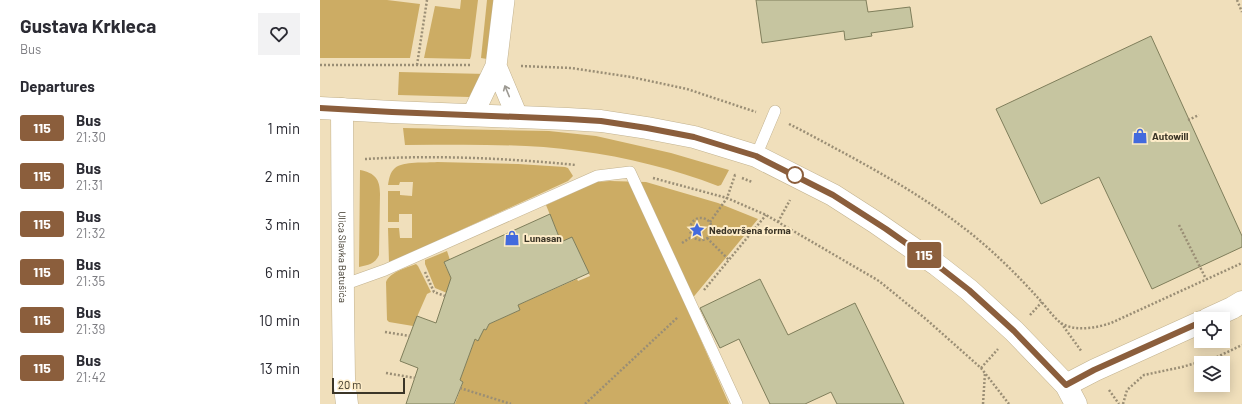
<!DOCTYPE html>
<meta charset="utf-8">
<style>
:root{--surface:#fff;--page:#f2f2f3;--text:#2b2b33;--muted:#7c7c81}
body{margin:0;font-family:Barlow,sans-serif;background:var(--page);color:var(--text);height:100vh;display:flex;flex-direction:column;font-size:15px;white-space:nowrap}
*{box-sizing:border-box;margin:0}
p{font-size:13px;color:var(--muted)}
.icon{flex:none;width:22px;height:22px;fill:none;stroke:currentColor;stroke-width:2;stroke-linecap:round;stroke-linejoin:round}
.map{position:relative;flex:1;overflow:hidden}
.side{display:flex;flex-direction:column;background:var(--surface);width:320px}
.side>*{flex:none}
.badge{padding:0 8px;border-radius:3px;font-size:14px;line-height:26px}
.tools{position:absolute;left:874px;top:312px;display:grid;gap:8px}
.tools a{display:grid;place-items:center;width:36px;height:36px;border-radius:0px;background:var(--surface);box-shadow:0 2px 10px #0003;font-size:20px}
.scale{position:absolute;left:12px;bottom:10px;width:73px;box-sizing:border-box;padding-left:4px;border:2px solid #3b3527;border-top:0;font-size:11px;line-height:14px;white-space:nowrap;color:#3b3527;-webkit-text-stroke:3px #fdecc8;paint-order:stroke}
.map>.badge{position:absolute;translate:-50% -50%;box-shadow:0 0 0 2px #fff}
h2{padding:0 20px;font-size:15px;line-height:36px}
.round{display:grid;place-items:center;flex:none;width:42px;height:42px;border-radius:0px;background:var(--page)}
.overview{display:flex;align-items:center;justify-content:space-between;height:68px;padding:0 20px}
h1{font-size:19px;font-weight:700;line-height:30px}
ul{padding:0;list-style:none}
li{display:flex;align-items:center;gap:12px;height:48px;padding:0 20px}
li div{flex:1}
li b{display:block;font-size:15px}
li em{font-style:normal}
li .badge{min-width:44px;font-weight:700;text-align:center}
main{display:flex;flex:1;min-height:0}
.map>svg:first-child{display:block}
.green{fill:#ccac64}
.building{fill:#c6c5a0;stroke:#7f7e5b}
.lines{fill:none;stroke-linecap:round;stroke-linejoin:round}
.lane-casing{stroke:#c2b28f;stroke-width:12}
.street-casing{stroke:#c2b28f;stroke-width:22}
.secondary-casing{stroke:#c2b28f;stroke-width:23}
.path{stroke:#9a8e75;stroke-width:2.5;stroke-dasharray:2 2;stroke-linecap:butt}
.lane{stroke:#fff;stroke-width:11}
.street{stroke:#fff;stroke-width:21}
.secondary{stroke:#fff;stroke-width:22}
.oneway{stroke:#9d9a93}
.line-casing{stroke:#fff;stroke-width:9}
.line{stroke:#8b5e3c;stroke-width:6}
.stop-dot{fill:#fff;stroke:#8b5e3c;stroke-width:2}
.labels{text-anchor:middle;stroke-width:4;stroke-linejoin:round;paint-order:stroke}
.poi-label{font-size:10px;font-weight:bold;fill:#3b3527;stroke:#fdecc8;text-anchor:start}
.street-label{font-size:10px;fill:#3b3527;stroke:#fdecc8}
</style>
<main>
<section class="side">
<div class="overview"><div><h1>Gustava Krkleca</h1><p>Bus</p></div><a class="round"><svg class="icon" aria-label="heart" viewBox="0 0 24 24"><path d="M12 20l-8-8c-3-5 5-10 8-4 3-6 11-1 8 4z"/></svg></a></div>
<h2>Departures</h2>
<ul>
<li><span class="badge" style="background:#8b5e3c;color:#fff">115</span><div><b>Bus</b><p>21:30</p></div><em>1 min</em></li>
<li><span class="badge" style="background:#8b5e3c;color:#fff">115</span><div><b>Bus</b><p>21:31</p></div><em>2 min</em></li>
<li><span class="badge" style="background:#8b5e3c;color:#fff">115</span><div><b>Bus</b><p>21:32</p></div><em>3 min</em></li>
<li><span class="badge" style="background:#8b5e3c;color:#fff">115</span><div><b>Bus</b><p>21:35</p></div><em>6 min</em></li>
<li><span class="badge" style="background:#8b5e3c;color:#fff">115</span><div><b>Bus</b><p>21:39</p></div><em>10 min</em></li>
<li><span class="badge" style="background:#8b5e3c;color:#fff">115</span><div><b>Bus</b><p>21:42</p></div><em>13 min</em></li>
</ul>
</section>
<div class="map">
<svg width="922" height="404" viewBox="0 0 922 404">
<rect width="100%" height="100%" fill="#f0dfbb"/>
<path class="green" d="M0,0H67L100,4L90,58H0Z
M141,0H158L151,56L150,59L104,58L115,6L140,9Z
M167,0H174L167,59L161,58Z
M79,72L167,74L153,95L149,97L78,95Z
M83,128L229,131L276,136L351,153L409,170L401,185L398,186C354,169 306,157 259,151C202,143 143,145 85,145Z
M117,162L198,164L245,167L248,168L253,176L248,181L69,263L68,228H79L80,238H92V214H79V222H68V191H80V195L92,196L93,182H80L79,185H68C69,179 70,172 75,168C83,161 106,163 117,162Z
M40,170C55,173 60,179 60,194L59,255C55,264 48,265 39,267Z
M290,181L326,182L398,203L438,219L366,306L409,404H135L143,382L140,380L155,339L158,340L163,329L166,330L169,324L200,310L198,305L257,279L258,281L270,276L252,238L241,242L226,205L276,182Z
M127,251L130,260L124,263L139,294L127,293L115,288L105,264V260Z
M96,264L98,266L111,292L107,294L93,326L69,322L67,320L66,282C70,272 86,268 96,264Z"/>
<path class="building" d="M436,0H546L548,12L590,7L593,27L551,33L552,36L525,40L524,31L442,43Z
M831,36L922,236V247L832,289L779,177L721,204L676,109Z
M230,214L241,242L252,237L269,273L198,305L200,310L169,324L166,330L164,329L158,341L155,339L140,380L143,382L134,404H86L98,368L80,361L97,316L116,323L131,278L124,262Z
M440,279L468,335L535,303L584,404H517L511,392L485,404H450L419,339L400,348L380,308Z"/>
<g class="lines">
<g class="lane-casing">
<path id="lane" d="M436,156L455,111
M23,285L65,270L277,176L310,172L417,404"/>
</g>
<g class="street-casing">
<path id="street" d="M176,66L197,116
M153,114L176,66L184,0"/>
</g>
<g class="secondary-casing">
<g id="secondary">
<path d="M0,108L72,112L248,119L281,121L327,128L374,137L436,156L513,195L555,222L617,265L649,290L694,331L746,385L756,404"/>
<path id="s1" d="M22,109L23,305L24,379L27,404"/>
<path d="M888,319L912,308L922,302"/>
<path d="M746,385L775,370L881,322"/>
</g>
</g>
<path class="path" d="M917,0L922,12
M0,65H152
M97,65L107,0
M201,66L251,68L311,77L367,89L436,112
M868,120L879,115
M469,124L483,131C548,166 611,198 667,247C685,263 702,280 718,298C725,305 733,317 741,323C755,332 776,328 791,323L922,263
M45,159C114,155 186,158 256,165
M333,178L407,198L446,215L559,281L607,320L661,368L689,404
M422,178L432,182
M370 229a11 11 0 1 1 22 0a11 11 0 1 1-22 0Z
M390,222L407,198L415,175L417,176
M458,222L470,200
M859,225L886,279
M387,238L409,260
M362,243L373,236
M105,272L114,292L125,296
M384,290L446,215
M710,315L722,302
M741,323L762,352
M65,332L90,336
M661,368L678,349
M66,373L95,378
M140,388L191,404
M789,390L799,404
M265,404L358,317
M663,404L665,373
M803,404L807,390L824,375L862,367L897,357L922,345"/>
<use href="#lane" class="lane"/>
<use href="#street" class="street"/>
<use href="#secondary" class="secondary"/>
</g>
<defs><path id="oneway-shaft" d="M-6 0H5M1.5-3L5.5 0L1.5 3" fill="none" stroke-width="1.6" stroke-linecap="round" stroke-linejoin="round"/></defs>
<use class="oneway" href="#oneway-shaft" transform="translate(187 91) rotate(-112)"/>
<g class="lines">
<g class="line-casing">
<path id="line" d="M0,108L72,112L248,119L281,121L327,128L374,137L436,156L513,195L566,229L617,265L649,290L694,331L746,385L774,370L881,322"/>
</g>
<use href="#line" class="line"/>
</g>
<defs>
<g id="shop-bare" transform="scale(1.2)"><path d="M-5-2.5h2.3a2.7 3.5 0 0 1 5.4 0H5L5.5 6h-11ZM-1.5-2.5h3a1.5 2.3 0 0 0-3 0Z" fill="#436add" stroke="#fdecc8" stroke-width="2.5" paint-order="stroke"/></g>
<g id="sight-bare" transform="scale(1.2)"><path d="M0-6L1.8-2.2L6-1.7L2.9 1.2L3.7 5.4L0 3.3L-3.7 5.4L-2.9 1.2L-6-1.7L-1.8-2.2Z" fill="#436add" stroke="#fdecc8" stroke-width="2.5" paint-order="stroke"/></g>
</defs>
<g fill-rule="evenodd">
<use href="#shop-bare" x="820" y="136"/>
<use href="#sight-bare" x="377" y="230"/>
<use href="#shop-bare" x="192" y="238"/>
</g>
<circle class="stop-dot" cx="475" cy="175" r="8"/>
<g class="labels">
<g class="poi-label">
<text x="832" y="140">Autowill</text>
<text x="389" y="234">Nedovršena forma</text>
<text x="204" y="242">Lunasan</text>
</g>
<g class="street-label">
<text dy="4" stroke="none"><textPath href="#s1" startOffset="148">Ulica Slavka Batušića</textPath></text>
</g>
</g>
</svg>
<div class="tools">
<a><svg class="icon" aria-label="locate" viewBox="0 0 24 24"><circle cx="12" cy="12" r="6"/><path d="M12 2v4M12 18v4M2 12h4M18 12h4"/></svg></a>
<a><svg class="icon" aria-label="layers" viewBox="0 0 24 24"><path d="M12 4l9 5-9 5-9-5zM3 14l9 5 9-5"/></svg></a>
</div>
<div class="scale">20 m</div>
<b class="badge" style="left:604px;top:255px;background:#8b5e3c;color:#fff">115</b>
</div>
</main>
